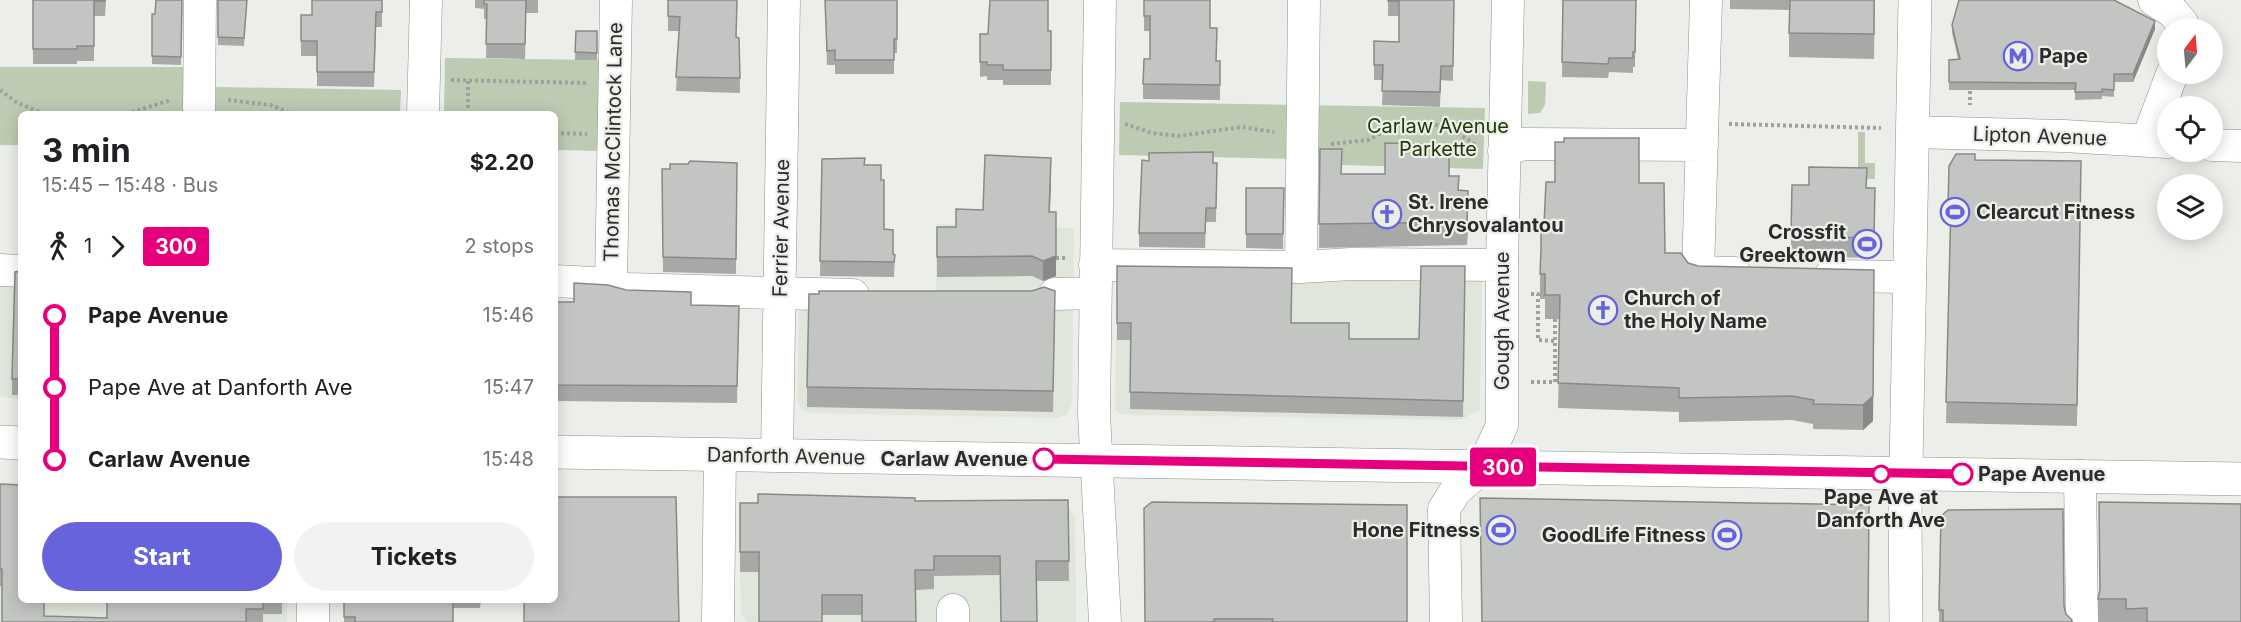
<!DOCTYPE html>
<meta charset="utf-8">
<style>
:root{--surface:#fff;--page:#f2f2f2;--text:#202124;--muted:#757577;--accent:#6663dc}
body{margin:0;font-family:Inter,sans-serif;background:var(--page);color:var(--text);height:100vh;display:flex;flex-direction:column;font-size:22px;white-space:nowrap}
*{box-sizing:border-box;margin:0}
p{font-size:20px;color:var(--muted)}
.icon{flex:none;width:33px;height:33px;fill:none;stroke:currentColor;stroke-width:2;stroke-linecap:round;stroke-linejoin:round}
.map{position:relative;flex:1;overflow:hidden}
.drawer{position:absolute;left:18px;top:111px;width:540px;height:492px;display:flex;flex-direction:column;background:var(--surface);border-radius:9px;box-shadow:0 3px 15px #0003}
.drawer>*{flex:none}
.badge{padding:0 12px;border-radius:4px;font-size:21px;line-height:39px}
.needle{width:39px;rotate:16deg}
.fabs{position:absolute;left:2157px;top:18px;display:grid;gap:12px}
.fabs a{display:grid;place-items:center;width:66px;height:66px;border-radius:50%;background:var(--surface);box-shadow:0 3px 15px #0003;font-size:30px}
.map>.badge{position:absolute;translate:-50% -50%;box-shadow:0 0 0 3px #fff}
.legs{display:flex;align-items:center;gap:9px;height:66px;padding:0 24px;font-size:20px}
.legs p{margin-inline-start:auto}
.head{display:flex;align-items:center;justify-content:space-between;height:102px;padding:0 24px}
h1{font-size:33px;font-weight:700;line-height:45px}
.primary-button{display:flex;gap:12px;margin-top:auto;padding:12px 24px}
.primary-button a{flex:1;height:69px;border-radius:36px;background:var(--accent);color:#fff;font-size:24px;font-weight:700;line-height:69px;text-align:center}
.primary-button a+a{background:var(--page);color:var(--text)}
ul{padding:0 24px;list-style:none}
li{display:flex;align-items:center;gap:21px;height:72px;font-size:22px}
li i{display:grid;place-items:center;width:9px;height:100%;margin:0 8px;background:currentColor}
li i::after{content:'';width:15px;height:15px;margin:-8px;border:4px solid;border-radius:50%;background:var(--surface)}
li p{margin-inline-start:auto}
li:first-child i{background:linear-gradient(#0000 50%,currentColor 0)}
li:last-child i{background:linear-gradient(currentColor 50%,#0000 0)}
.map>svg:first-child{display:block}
.built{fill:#e0e6db}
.green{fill:#becbb3}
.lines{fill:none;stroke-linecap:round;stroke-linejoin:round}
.minor-casing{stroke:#8e908d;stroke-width:33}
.major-casing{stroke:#8e908d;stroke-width:34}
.path{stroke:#9fa19e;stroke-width:4;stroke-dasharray:3 3;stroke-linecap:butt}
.minor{stroke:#fff;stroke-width:32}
.major{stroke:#fff;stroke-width:33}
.wall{fill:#a8a9a7}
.shaded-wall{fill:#888a88}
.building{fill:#c3c5c2;stroke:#888a88;stroke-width:1.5}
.line-1-casing{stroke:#fff;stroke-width:14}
.line-1{stroke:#e6007e;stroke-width:9}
.stop-1-dot{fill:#fff;stroke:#e6007e;stroke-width:3}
.labels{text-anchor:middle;stroke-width:4.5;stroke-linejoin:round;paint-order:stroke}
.poi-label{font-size:20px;font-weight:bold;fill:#2b2c2b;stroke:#eceeea;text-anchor:start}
.park-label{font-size:20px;fill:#233804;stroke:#eceeea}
.street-label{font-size:20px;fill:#2b2c2b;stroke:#eceeea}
.stop-label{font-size:20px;font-weight:bold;fill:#2b2c2b;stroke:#eceeea;text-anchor:end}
</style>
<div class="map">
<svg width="2241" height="622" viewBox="0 0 2241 622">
<rect width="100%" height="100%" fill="#eceeea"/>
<path class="built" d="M936,224L1074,228L1072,404L1067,414L1058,418L811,413L801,409L797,400L799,289L936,292Z
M1482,270L1480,409L1461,420L1138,415L1119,414L1115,409L1117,273Z
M0,276H21V399L0,397Z
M0,493L21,600H287V622H0Z
M758,502L1069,509L1075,516L1076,622H747L741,613L739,512L746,504Z"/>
<path class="green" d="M445,58L601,60L604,151L555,150V114H444Z
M0,67H184V114H21V145H0Z
M1528,81L1546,82L1545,105L1540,113L1528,114Z
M216,87L401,90L400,114H215Z
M1120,102L1485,108L1483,169L1309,164L1294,159L1119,155Z
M1858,132H1865V163H1875V179H1858Z"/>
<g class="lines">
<g class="minor-casing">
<path id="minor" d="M1100,0L1094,414L1105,622
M1706,0L1698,272L1735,273
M2154,0L2173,12L2182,23V28
M199,114L200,0
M423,114L426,0
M1913,132L2064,136L2168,142
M2147,141L2172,74
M2212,145L2241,146
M1504,151L1523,144L1702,145
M1095,265L1301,267L1351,264L1502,265
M1301,267L1304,0
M0,270L21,271
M1830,276L1910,277
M555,281L611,284L627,289L853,295
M611,284L616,0
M1055,294L1095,293
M777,455L784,0
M2080,476L2082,622
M953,610V622
M313,622V600
M718,622L720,455
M1446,622L1444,509L1456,490L1483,467L1502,425V265L1508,0"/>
</g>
<g class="major-casing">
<path id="major" d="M0,442L21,443
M555,452L2241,479
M1906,622L1905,519L1915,0"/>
</g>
<path class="path" d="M451,80L587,83
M1970,85V105
M0,90L16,102L44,114
M228,100L271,105L292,114
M126,114L171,100
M468,114V80
M1125,124L1152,133L1179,136L1242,127L1274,132
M1729,124L1881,128
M555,133L587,134
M1331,144L1368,140L1397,125L1434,124L1456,132L1476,145
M1056,258H1067
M1531,294H1538V340L1556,341
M1531,382H1555V319"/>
<use href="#minor" class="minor"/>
<use href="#major" class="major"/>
</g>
<path class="wall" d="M33,0H106L105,16H94V61H77V64H33Z
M182,0L181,65L152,64V14H155Z
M218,0H247L244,46L218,45Z
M382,0V27H376L374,87L317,86V56H301V15H312Z
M475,0H538V13H526L525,59L486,58L487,19H484V9L475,8Z
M668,0L736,37L739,38L740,93L676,91L679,31H668Z
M825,0H897V53H894V74H835V65H827Z
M1144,0L1210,28L1216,61H1220V100L1143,99V84L1150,59V31H1144Z
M1388,0H1454L1453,81L1441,80L1440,107L1382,105L1383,80H1374V41L1399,42V16H1388Z
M1563,0H1636L1635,67H1633V73L1609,72L1608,78L1562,77Z
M1730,0H1875L1874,59L1789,57V10L1730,9Z
M1952,25L2155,29L2133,82H2114V97L2102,96V99L2075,100V90H1949V60L1958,59L1952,33Z
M576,31H597V60H575Z
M1051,31V85H1003V80H987V76L980,77V34Z
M1320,149L1342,174L1459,191L1468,215L1467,245L1319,248Z
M822,159L881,180L884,229L893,254L895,255L894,277L820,276Z
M1975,160L2081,161L2077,426L1946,423L1950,226H1948V205Z
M737,163L736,274L663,272L662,169H670L688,164Z
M1213,163H1217L1216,222H1206L1205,248L1139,247V233Z
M1051,178L1050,212L1056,276L1043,281L1032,276L937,277V227H956L983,210Z
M1555,182L1639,183L1665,253L1698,266L1874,270L1873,421L1863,430L1813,429V424L1792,420L1679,422V412L1558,408L1560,319H1545V299H1540V274L1544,224Z
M1246,188H1284L1283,249L1246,248Z
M1867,188H1875L1874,258L1791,256V236Z
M1117,266L1291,323L1349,339H1419L1465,266L1463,417L1130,409L1131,340H1117Z
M21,271V395H12V379Z
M626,290L691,305L739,306L737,403L555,401V302H574Z
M1055,312L1053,412L807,407V387Z
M0,484L44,616L107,618V600H282V614H263V622H2V586H0Z
M1068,500L1069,581H1036L1000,575L934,576V589L916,590L862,615H822L759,572H740V503L915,501Z
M2241,504V622H2098V599Z
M1144,508L1407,622H1145Z
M1941,516L2064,606L2066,614L2072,622H1939Z
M344,600H481L480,608H453V622H344Z"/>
<path class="shaded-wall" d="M2155,21V29L2133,82V74Z
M1051,158V178L1049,232V212Z
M1468,191V215L1467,245V222Z
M1056,232V276L1043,281V261Z
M1874,294L1873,421L1863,430V405Z"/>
<path class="building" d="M33,0H105V1H94V46H77V49H33Z
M156,0H182L181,57L152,56V14H155Z
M218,0H247L244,38L218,37Z
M312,0H382V12H376L374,72H317V41H301V15H312Z
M484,0H526L525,44H486L487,4H484Z
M668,0H737L736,37L739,38L740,78L676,77L680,17L668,16Z
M825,0H897V39H894V60H835V50L827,51Z
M990,0H1048V31H1051V70H1003V65H987V62H980V34H988Z
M1144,0H1210V28H1217L1216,61H1220V85L1143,84L1144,59H1150V16H1144Z
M1388,0H1454L1453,66H1441L1440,92L1382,91L1383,65H1374V41L1399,42V1H1388Z
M1563,0H1636L1635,52H1633V58H1609L1608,64L1562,62Z
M1790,0H1874V34L1789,33Z
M1959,0H2114L2155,21L2133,74H2114V90L2102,89V92H2075L2076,83L1949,82V60L1960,59L1952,25Z
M576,31H597V53L575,52Z
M1564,138H1639V183H1664L1665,253H1681L1688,263L1698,266L1874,270L1873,396L1863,405L1813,404L1814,400L1792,396L1679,398V388L1558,383L1560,295H1545V274H1540L1541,249V224H1544L1546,182H1555V142H1564Z
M1385,143L1449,145V176H1459L1458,190L1468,191L1467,222L1319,224L1320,149H1342L1341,174H1385Z
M1213,152V163H1217L1216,208H1206L1205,233H1139L1142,160L1149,161V153Z
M1956,154H1975V160L2081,161L2077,405L1946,402L1951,205H1948L1949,166Z
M985,155L1051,158L1049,212H1056V256L1043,261L1032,256L937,257V227H956V209L983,210Z
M865,158L864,165H881V180H884V229L893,230V254L895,255L894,262L820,261L822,159Z
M690,161L737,163L736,259L663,257L662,169H670V164H688Z
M1809,167L1867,168L1866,188H1875L1874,238L1791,236L1792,185H1809Z
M1246,188H1284L1283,234H1246Z
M1117,266L1292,268L1291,323H1349V339H1419L1421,266H1465L1463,401L1130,392L1131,323H1117Z
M21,271V379H12L15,272Z
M574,283L608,285L626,290L691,292V305L739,306L737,386L555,385V302H574Z
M1044,287L1055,291L1053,391L807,387L809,294H819V291H1032Z
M0,484L21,485V600H44V616L107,618V600H263V609H246V622H2V569H0Z
M758,494L915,498V501L1068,500L1069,561H1036L1037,622H1001L1000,556H934V570H915L916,622H862V595H822V622H759V552H740V503H758Z
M555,497H676L679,622H524V600H555Z
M1480,498L1869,505L1868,622H1482Z
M1152,502L1407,505V622H1272L1273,619H1214V622H1145L1144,508Z
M2099,502L2241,504V622H2147V608L2126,609V599H2098L2100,590Z
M2063,509L2064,606L2066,614L2072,620V622H1943V610H1939L1941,516L1948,510Z
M344,600H453V622H355V617H344Z"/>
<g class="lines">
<g class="line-1-casing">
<path id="line-1" d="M1044,459L1962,474"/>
</g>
<use href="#line-1" class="line-1"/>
</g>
<defs>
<g id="metro-ring" transform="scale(1.5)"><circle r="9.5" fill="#eceeea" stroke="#6663dc" stroke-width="1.5"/><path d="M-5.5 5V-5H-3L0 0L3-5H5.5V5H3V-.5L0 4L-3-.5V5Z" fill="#6663dc"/></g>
<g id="stadium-ring" transform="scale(1.5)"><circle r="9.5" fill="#eceeea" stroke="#6663dc" stroke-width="1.5"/><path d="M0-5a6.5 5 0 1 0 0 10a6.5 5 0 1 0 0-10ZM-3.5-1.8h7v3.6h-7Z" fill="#6663dc"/></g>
<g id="church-ring" transform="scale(1.5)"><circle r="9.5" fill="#eceeea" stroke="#6663dc" stroke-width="1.5"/><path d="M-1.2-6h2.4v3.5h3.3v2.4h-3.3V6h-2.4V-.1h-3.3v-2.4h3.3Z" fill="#6663dc"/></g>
</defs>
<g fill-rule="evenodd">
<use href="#metro-ring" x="2018" y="56"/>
<use href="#stadium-ring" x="1955" y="212"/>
<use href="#church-ring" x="1387" y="214"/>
<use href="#stadium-ring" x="1867" y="244"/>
<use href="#church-ring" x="1603" y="310"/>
<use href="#stadium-ring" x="1501" y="530"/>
<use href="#stadium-ring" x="1727" y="535"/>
</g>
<g class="stop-1-dot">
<circle cx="1044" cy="459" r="10"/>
<circle cx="1881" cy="474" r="8"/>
<circle cx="1962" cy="474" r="10"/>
</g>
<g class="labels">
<g class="poi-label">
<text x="2039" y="63">Pape</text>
<text x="1408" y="209">St. Irene<tspan x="1408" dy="23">Chrysovalantou</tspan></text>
<text x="1976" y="219">Clearcut Fitness</text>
<text x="1846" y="239" text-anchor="end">Crossfit<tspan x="1846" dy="23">Greektown</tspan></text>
<text x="1624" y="305">Church of<tspan x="1624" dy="23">the Holy Name</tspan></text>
<text x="1480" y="537" text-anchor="end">Hone Fitness</text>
<text x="1706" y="542" text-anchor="end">GoodLife Fitness</text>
</g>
<g class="park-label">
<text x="1438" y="133">Carlaw Avenue<tspan x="1438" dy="23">Parkette</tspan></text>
</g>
<g class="street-label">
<text transform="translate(2040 136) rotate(2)" y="7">Lipton Avenue</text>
<text transform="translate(613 142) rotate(-89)" y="7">Thomas McClintock Lane</text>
<text transform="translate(781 228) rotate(-89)" y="7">Ferrier Avenue</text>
<text transform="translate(1502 321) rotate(-90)" y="7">Gough Avenue</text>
<text transform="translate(786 456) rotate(1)" y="7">Danforth Avenue</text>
</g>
<g class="stop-label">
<text x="1028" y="466">Carlaw Avenue</text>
<text x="1978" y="481" text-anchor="start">Pape Avenue</text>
<text x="1881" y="504" text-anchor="middle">Pape Ave at<tspan x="1881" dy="23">Danforth Ave</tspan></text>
</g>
</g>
</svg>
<div class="fabs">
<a><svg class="needle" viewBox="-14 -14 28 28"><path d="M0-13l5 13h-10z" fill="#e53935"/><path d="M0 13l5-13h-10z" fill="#757577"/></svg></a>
<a><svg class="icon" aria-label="locate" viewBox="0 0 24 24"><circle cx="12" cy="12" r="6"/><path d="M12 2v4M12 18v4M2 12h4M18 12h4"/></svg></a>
<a><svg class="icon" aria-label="layers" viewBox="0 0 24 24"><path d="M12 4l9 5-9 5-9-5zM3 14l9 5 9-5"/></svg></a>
</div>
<b class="badge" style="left:1503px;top:467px;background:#e6007e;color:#fff">300</b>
<section class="drawer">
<div class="head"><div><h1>3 min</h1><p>15:45 – 15:48 · Bus</p></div><b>$2.20</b></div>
<div class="legs"><svg class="icon" aria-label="walk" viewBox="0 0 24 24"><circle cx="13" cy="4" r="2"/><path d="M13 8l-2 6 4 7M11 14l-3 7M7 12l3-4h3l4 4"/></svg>1<svg class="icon" aria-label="forward" viewBox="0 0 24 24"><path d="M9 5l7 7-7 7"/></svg><b class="badge" style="background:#e6007e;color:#fff">300</b><p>2 stops</p></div>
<ul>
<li><i style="color:#e6007e"></i><b>Pape Avenue</b><p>15:46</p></li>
<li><i style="color:#e6007e"></i><span>Pape Ave at Danforth Ave</span><p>15:47</p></li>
<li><i style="color:#e6007e"></i><b>Carlaw Avenue</b><p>15:48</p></li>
</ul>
<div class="primary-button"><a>Start</a><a>Tickets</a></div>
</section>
</div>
